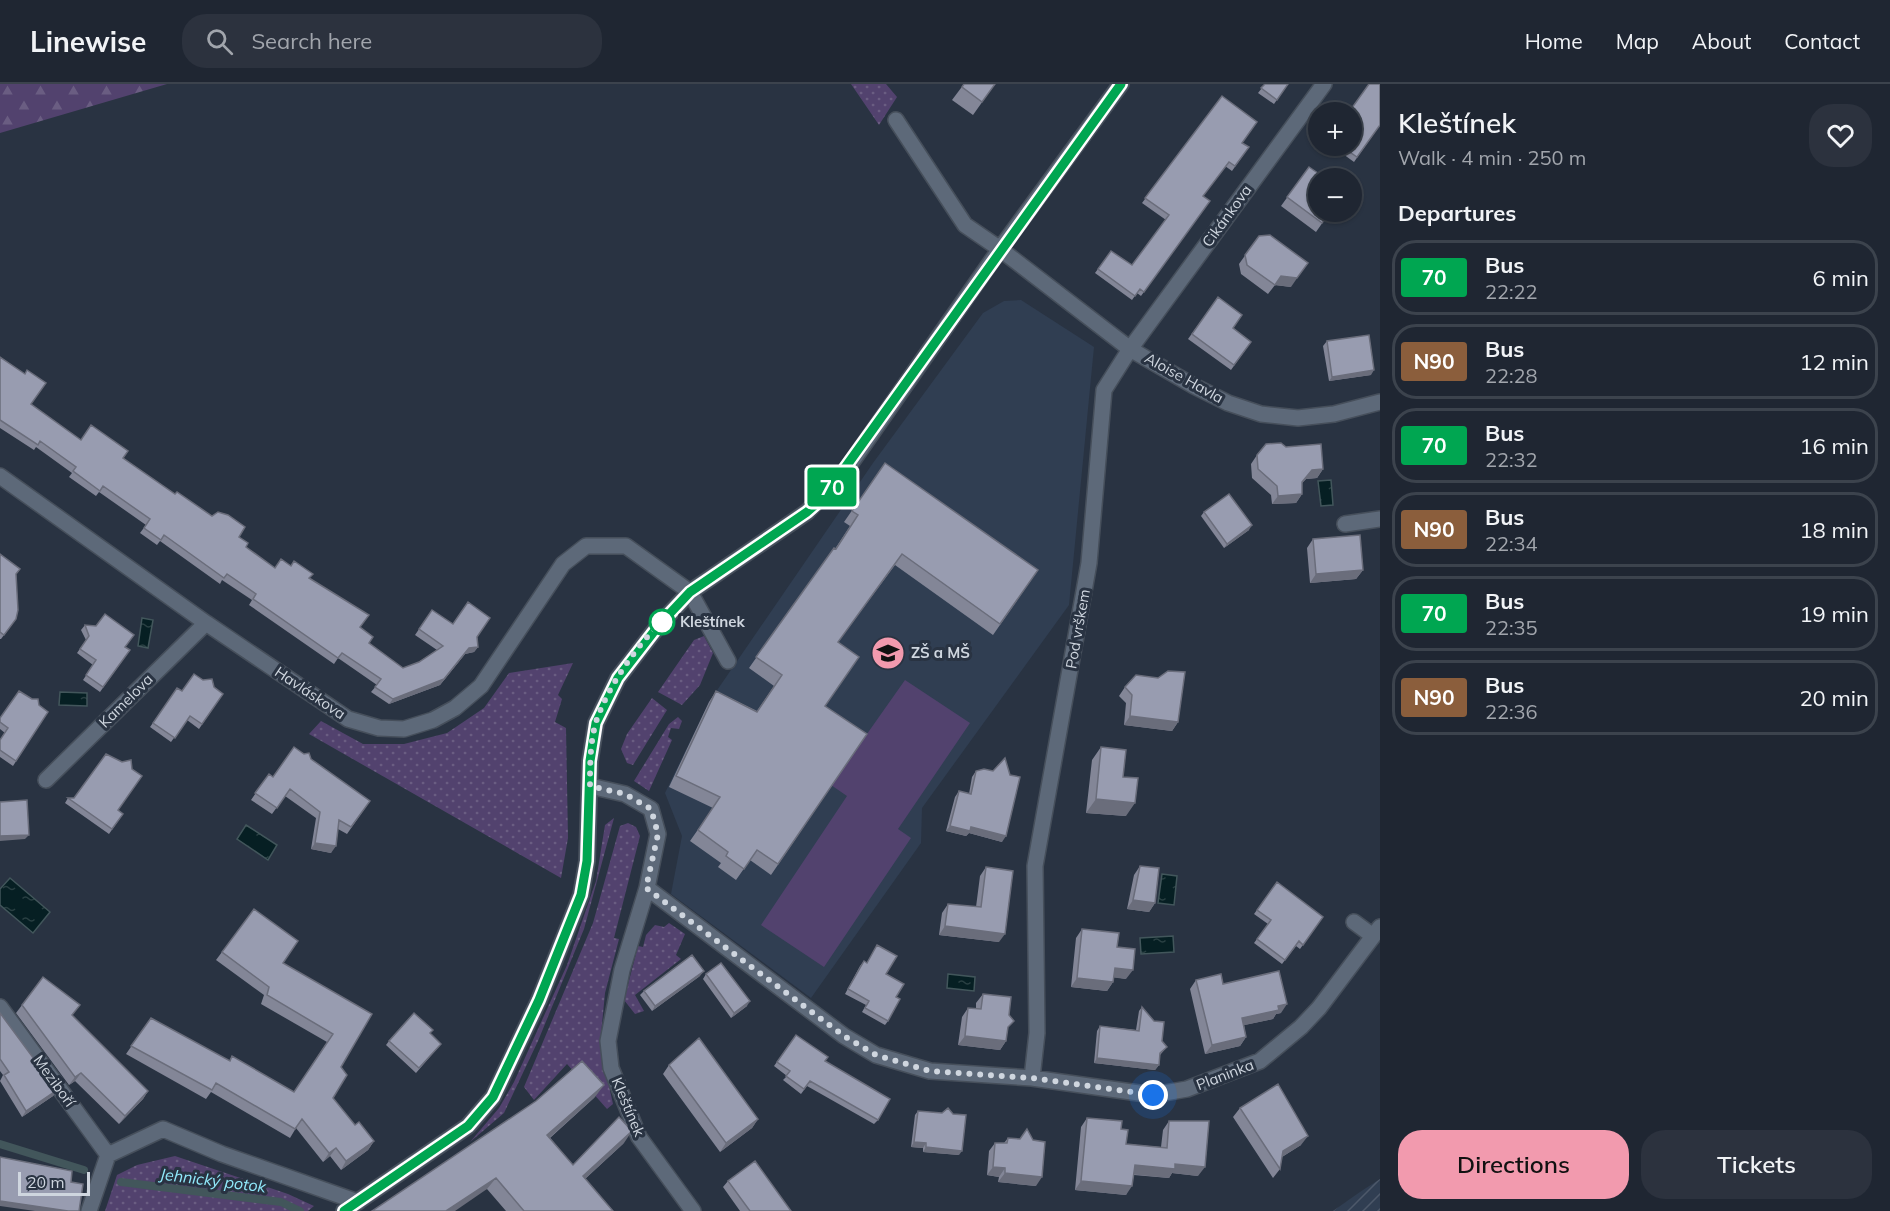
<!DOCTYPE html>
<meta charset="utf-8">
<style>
:root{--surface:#1f2632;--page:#2c323e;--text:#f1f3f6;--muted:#a1a5ac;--line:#3c434d;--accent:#f29aae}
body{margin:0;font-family:Mulish,sans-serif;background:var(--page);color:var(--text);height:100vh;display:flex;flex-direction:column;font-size:22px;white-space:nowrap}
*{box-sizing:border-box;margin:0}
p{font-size:20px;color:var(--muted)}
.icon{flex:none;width:33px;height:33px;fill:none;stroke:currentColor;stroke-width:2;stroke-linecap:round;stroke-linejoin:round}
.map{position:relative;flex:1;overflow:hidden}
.details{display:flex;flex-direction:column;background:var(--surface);width:510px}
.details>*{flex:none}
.badge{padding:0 12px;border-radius:4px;font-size:21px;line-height:39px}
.buttons{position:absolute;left:1308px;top:18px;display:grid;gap:12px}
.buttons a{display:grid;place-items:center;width:54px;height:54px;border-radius:50%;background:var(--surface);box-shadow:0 2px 4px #0004,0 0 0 2px var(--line);font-size:30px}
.scale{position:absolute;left:18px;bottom:15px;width:72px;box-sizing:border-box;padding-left:6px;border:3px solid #cfd6df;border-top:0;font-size:16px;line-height:21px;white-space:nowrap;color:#cfd6df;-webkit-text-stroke:4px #293342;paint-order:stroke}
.you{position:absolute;width:30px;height:30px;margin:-15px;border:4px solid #fff;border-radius:50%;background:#1a73e8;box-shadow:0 0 0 9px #1a73e833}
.map>.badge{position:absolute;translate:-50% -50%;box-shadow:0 0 0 3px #fff}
h2{padding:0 18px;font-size:22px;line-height:54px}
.round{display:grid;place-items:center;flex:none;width:63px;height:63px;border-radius:24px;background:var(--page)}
.summary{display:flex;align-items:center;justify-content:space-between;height:102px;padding:0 18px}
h1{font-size:28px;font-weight:600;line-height:45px}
.primary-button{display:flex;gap:12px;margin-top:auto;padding:12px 18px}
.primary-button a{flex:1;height:69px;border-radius:24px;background:var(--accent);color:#111;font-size:24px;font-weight:600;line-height:69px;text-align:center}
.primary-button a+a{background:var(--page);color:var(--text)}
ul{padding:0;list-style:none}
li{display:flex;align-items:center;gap:18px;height:75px;margin:0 12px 9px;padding:0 6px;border:3px solid var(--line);border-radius:24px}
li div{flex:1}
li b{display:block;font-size:22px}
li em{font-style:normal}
li .badge{min-width:66px;font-weight:700;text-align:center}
header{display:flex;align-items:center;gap:36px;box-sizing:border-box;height:84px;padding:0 30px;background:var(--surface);border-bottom:2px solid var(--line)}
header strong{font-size:28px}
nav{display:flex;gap:33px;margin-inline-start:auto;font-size:21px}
.search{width:420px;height:54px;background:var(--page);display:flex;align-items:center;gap:15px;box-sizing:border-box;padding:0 21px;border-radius:24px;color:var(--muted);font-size:22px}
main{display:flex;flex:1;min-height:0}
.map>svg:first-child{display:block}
.built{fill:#303e52}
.industrial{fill:url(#industrial-furrows)}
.grass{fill:url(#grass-dots)}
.forest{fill:url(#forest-firs)}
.pitch{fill:#52426e}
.water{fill:url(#water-ripples);stroke:#42565b;stroke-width:1.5}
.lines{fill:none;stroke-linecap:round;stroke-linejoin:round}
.stream{stroke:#42565b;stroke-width:8}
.minor-casing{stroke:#464f5b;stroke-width:18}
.minor{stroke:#5d6979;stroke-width:15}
.wall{fill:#838697}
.shaded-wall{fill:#6a6d7b}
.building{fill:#989cb0;stroke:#6a6d7b;stroke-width:1.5}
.line-casing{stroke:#fff;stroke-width:14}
.line{stroke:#00a651;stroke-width:9}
.walk{stroke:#cfd6df;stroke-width:6;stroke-dasharray:0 10.8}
.stop-dot{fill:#fff;stroke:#00a651;stroke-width:3}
.labels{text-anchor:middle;stroke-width:6;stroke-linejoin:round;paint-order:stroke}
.street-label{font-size:15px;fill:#cfd6df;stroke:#293342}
.stop-label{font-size:15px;font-weight:bold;fill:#cfd6df;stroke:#293342;text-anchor:start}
.poi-label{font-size:15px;font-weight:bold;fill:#cfd6df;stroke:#293342;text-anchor:start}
.water-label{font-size:16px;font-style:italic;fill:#91e9fb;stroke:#293342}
</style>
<header>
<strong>Linewise</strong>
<div class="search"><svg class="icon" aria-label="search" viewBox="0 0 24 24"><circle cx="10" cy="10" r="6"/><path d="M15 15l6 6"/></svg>Search here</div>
<nav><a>Home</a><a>Map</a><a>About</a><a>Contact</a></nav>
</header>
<main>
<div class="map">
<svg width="1380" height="1127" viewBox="0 0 1380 1127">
<defs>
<pattern id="industrial-furrows" width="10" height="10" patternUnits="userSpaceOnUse" patternTransform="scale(1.5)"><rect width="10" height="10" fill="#303e52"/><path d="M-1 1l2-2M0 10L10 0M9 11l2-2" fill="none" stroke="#4d596a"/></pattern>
<pattern id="grass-dots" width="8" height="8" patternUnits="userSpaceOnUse" patternTransform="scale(1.5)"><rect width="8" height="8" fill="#52426e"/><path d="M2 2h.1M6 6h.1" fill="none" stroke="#6a5d82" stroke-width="1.8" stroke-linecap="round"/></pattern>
<pattern id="forest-firs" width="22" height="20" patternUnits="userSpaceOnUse" patternTransform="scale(1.5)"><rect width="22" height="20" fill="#52426e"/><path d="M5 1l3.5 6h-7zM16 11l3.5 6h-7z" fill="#6a5d82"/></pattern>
<pattern id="water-ripples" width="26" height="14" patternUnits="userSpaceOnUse" patternTransform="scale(1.5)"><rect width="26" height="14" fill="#061f23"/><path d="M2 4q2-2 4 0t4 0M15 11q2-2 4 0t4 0" fill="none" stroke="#293f42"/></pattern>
</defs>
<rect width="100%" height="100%" fill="#293342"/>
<path class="built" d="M1021,216L1094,263L1069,521L922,724L921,759L811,914L671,810L682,752L665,709L709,618L873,379L983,229L1004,217Z"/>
<path class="industrial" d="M1380,1095V1127H1333L1360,1108Z"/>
<path class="grass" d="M851,0H886L897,13L879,41Z
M704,552L713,569L700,601L682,621L658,608L694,556Z
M573,579L558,611L562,615L555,638L566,644L568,754L561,794L309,650L321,637L363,660H404L447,649L484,624L509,589Z
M652,614L667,626L633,681L627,679L621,665L627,650Z
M678,633L682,637L679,645L671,644L668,653L672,656L649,707L634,697L669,640Z
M614,734L584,845L538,957L504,1029L470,1058L499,1024L514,998L567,881L596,797L605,741Z
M628,739L636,743L640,752L614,854L619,855L605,909L600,961L613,1020L607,1025L567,980L534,1016L524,1003L593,839L620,742Z
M669,839L685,850L676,871L681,875L635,911L644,927L635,930L624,916L638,862L643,863L646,851L655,841L664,843Z
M175,1072L288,1110L314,1122L308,1127H105L117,1091L137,1081Z"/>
<path class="forest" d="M0,0H167L0,49Z"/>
<path class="pitch" d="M905,596L970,639L898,745L911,754L824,883L761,841L847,712L831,701Z"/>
<path class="water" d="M1331,396L1333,421L1321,422L1318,397Z
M142,534L153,536L148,564L138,562Z
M60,608L87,609V622L59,621Z
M246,741L277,761L268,776L237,755Z
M1162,790L1177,792L1174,821L1158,819Z
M10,794L50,828L33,849L0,821V805Z
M1173,852L1174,868L1141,870L1140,854Z
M948,890L975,893L974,907L947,904Z"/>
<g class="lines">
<path class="stream" d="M0,1060L84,1086
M121,1098L281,1118L300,1127"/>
<g class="minor-casing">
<path id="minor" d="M896,36L965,141L1000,165L1130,265L1194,302L1228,319L1261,330L1298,334L1334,330L1380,318
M0,392L206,539L348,635L379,644L404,645L433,636L455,624L481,602L563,480L586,462H626L690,508L728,577
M1345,440L1380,435
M46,696L206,539
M590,702L625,710L651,725L658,750L647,804L622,886L608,957L611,984L639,1053L693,1127
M647,804L844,952L876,971L930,987L1032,994L1153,1011L1187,1005L1260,977L1301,943L1319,924L1380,843
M1354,838L1373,852
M0,923L108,1071
M1032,994L1037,949L1035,782L1089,479L1104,306L1130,265L1324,0
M89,1127L108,1071L163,1045L222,1070L358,1118
M344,1127L468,1042L493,1013L539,916L581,811L587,777L590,677L596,639L618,594L659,541L690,508L807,428L844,389L1000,165L1121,0"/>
</g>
<use href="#minor" class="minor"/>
</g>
<path class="wall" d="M964,0H995L973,31L952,16Z
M1265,0H1288L1274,20L1258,9Z
M1222,12L1242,59L1249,63L1232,87L1225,82L1203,112L1210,117L1141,212L1137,209L1132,216L1095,189L1111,167L1132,181L1166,136L1142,119Z
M1380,41L1354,78L1332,62H1352Z
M1309,83L1318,94L1330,128L1316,148L1281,122Z
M1259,152L1291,203L1275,201L1268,210L1241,190L1239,180Z
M1218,213L1233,244L1251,258L1231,286L1188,255Z
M1327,257L1371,291L1329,297L1323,262Z
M0,273L31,320L81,356L123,374L175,410L239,453L246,463L275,484L309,494L360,543L369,559L403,584L419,578L437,566L415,551L432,526L453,540L477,553L478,563L474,568L465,570L440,601L389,620L371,608L377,601L338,574L334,580L249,521L252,516L222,496L220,500L160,457L157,461L140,449L146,441L99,408L96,412L69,393L72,389L36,363L34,366L0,344Z
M1286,363L1323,385L1317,394L1306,395L1302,399V410L1296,419L1272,420L1271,411L1252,394L1251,380L1257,371Z
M885,379L1038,486L993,551L895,481L838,558L825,622L867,650L771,791L750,776L736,796L718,783L721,779L690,757L713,724L669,703L709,618L716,607L757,627L774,602L749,584L834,464L835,465L850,442L844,438Z
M1204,428L1249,446L1224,464L1201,432Z
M1313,455L1363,486L1356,495L1310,499L1307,464Z
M0,470L16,491V535L1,555H0Z
M85,541L130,566L100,608L83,596L93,581L77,569L86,556L81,546Z
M214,603L223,610L199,645L187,636L171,658L150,643L177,604L182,607Z
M1125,603L1178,638L1172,647L1124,641L1126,619L1119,612Z
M39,621L48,628L13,682L0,673V656L5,649L0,645V634Z
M1101,663L1123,693L1126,732L1086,729L1092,676Z
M311,675L370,717L347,750L338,745L331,769L311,765L316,734L285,712L272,730L251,716L269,690L273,693Z
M976,687L1010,691L1002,758L969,749L966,752L946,747L955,713L959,707L969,710L972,693Z
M68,714L118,727L123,730L109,750L65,719Z
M1140,782L1155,819L1149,828L1127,825L1134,791Z
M986,783L999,858L939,851L942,829L948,820L976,823L980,792Z
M1277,798L1323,833L1300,865L1296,862L1282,880L1254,859L1268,840L1254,830Z
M1082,845L1117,863L1126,895L1114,893L1113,898L1107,907L1071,903L1076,854Z
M877,861L886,890L896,913L888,937L885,941L862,928L866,921L845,910L860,882L864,877L867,879Z
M222,868L283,879L372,930L341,983L333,1014L355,1041L374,1057L368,1066L341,1086L330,1072L323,1078L296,1044L290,1054L211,1008L206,1015L126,970L151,934L229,977L232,972L294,1008L327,958L261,920L264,911L216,876Z
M706,890L747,922L731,934L703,895Z
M700,892L652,927L640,911L644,907Z
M1196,896L1223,900L1281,929L1276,930L1273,935L1244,941L1246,953L1240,962L1205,970L1190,905Z
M983,910L1007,947L1006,957L1000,966L958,961L962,933L968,924L976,925V919Z
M22,921L72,932L148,1007L143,1015L119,1040L75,997L69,1001L16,929Z
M1142,923L1162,957L1167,963L1160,971L1159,981L1155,986L1094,979L1097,947L1100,942L1136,946L1139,927Z
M0,929L57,1006L53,1012L22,1033L0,997L3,991L0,987Z
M796,951L825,977L878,1036L874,1040L807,1002L801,1010L783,996L787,992L774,982Z
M389,957L441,960L416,989L386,961Z
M669,981L758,1035L752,1044L720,1068L663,990Z
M595,1013L550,1054L573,1081L624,1059L585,1095L613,1127H506L487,1105L372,1127Z
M1240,1024L1301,1061L1282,1073L1280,1085L1273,1094L1233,1033Z
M918,1027L959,1071L923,1068V1064L911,1063L915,1031Z
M1087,1034L1126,1060L1161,1063L1163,1046L1169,1037L1198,1092L1172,1089L1169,1094L1134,1091L1126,1111L1075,1106L1081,1043Z
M1008,1054L1036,1102L998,1098L999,1093L987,1091L989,1067L995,1059H1004Z
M728,1097L791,1127H740L723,1103Z"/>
<path class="shaded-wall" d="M1302,187L1291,203L1275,201L1281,192Z
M1374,286L1371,291L1329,297L1332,293Z
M1323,385L1317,394L1306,395L1295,407L1312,386Z
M1302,410L1296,419L1272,420L1278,412Z
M1252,441L1249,446L1224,464L1227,460Z
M1363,486L1356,495L1310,499L1316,490Z
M478,563L474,568L465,570L440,601L389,620L393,615L469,564Z
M1130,632L1178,638L1172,647L1124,641Z
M1096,715L1135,719L1126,732L1086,729Z
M950,742L971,743L1006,752L1002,758L969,749L966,752L946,747Z
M29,751L25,755L0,757V752Z
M315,759L336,762L331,769L311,765Z
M1133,816L1155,819L1149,828L1127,825Z
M945,842L1005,850L999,858L939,851Z
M1115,884L1133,886L1126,895L1109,893Z
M704,887L700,892L652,927L655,922Z
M1077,894L1113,898L1107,907L1071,903Z
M750,917L747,922L731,934L734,929Z
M1287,920L1281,929L1276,930L1273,935L1236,943L1242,934L1278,922Z
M965,952L1006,957L1000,966L958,961Z
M1246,953L1240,962L1205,970L1212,961Z
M1097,974L1159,981L1155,986L1094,979Z
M81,989L75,997L69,1001L75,993Z
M604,1001L595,1013L539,1063L547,1051Z
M57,1006L53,1012L22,1033L26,1027Z
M148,1007L143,1015L119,1040L125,1032Z
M758,1035L752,1044L720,1068L726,1059Z
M632,1047L624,1059L575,1104L583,1092Z
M1308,1052L1301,1061L1277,1076L1283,1067Z
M374,1057L368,1066L341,1086L346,1077Z
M914,1058L926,1059L923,1064L911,1063Z
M926,1063L962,1067L959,1071L923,1068Z
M336,1064L330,1072L323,1078L329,1069Z
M1175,1080L1205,1083L1198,1092L1172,1089L1169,1094L1129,1090L1135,1081Z
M993,1083L1005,1084L999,1093L987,1091Z
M1005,1089L1042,1093L1036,1102L998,1098Z
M496,1094L487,1105L455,1127H446Z
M1081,1097L1132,1102L1126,1111L1075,1106Z
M0,1117L68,1127H35L0,1122Z"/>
<path class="building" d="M964,0H995L982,18L962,3Z
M1265,0H1288L1277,16L1261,4Z
M1369,0H1380V41L1357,73L1341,62H1352V28H1349Z
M1222,12L1257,38L1242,59L1249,63L1235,82L1229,78L1203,112L1210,117L1144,208L1140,205L1135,212L1098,185L1111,167L1132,181L1169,131L1145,114Z
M1309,83L1325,94H1318V128H1330L1322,139L1287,113Z
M1270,151L1308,179L1297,194L1281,192L1275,201L1247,181L1245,171L1259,152Z
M1218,213L1242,231L1233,244L1251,258L1234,281L1192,250Z
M1369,251L1374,286L1332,293L1327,257Z
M0,273L25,290L27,286L46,299L31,320L81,356L91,341L128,367L123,374L175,410L177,408L212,432L218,428L228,431L245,443L239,453L248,459L246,463L275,484L281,475L291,482L294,477L313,490L309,494L369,531L360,543L373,553L369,559L403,584L419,578L443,562L419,545L432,526L453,540L468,518L490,534L477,553L478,563L469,564L444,595L393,615L375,603L381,595L342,569L338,574L253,515L256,510L227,490L224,494L164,451L161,456L144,444L150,435L103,402L100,407L73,387L76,383L40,357L38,361L0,336Z
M1281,359L1286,363L1321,360L1323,385L1312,386L1302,398V410L1278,412L1277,402L1258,385L1257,371L1266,360Z
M885,379L1038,486L1000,540L902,470L838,558L859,573L825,622L867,650L778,780L757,766L744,785L726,772L728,768L698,746L720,713L676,692L716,607L757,628L782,591L756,573L834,464L836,465L858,431L852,427Z
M1229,410L1252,441L1227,460L1204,428Z
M1360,451L1363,486L1316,490L1313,455Z
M0,470L20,485L16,490L18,526L16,535L4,551L0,548Z
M105,530L134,551L125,563L130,566L103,603L86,591L96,576L80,565L89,552L85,541L96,542Z
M1168,587L1185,588L1178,638L1130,632L1132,611L1125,603L1136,591L1158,594Z
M194,590L203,596L212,595L214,603L223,610L202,640L190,632L175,654L153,639L177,604L182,607Z
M19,607L32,615H38L39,621L48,628L16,677L0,666V656L8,644L0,638V634Z
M294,663L304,670L309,669L311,675L370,717L351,743L339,736L336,762L315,759L320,728L290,705L277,724L255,709L269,690L273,693Z
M1101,663L1126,666L1123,693L1138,694L1135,719L1096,715Z
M106,670L122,678L131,676L132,685L142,692L118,726L123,730L112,745L68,714H74Z
M1005,674L1010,691L1020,693L1006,752L971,743L970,747L950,742L959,707L971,710L976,687L984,685L993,687Z
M27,716L29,751L0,752V718Z
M1140,782L1159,784L1155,819L1133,816Z
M986,783L1013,787L1005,850L945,842L948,820L981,823Z
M1277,798L1323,833L1303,861L1299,857L1285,876L1257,855L1271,836L1257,826Z
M254,825L298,857L283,879L372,930L341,983L347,991L333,1014L355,1041L359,1038L374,1057L346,1077L336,1064L329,1069L302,1035L295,1045L216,999L212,1006L131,962L151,934L230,977L232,972L294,1008L333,950L267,911L269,903L222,868Z
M1082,845L1119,849L1117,863L1135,865L1133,886L1115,884L1113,898L1077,894Z
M877,861L897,872L886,890L904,900L896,913L900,915L888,937L865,924L869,917L848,905L864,877L867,879Z
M692,871L704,887L655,922L644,907Z
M721,879L750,917L734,929L706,890Z
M1279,887L1287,920L1278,922L1279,926L1242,934L1246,953L1212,961L1196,896L1221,890L1223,900Z
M43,893L80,921L72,931L148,1007L125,1032L81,989L75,993L22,921Z
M983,910L1011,913L1009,931L1014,937L1008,943L1006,957L965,952L968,924L981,925Z
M1142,923L1154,937L1164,938L1162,957L1167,963L1160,969L1159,981L1097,974L1100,942L1139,947Z
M0,929L57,1006L26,1027L4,991L9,988L0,975Z
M414,929L433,946L430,949L441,960L419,984L389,957Z
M796,951L828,973L825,977L890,1015L878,1036L810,997L804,1005L786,992L790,987L777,978Z
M699,954L758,1035L726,1059L669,981Z
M582,977L604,1001L547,1051L573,1081L619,1033L632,1047L583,1092L613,1127H524L496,1094L446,1127H372L536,1017Z
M1278,1000L1308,1052L1283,1067L1280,1085L1240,1024Z
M948,1024L953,1030L966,1031L962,1067L926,1063V1059L914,1058L918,1027L942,1029Z
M1087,1034L1122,1037L1121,1045L1128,1046L1126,1060L1167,1064L1169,1037H1209L1205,1083L1175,1080V1085L1135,1081L1132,1102L1081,1097Z
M1027,1045L1033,1056L1045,1058L1042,1093L1005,1089V1084L993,1083L995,1059H1007L1008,1054L1020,1055Z
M0,1073L72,1087L71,1098L83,1100L79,1127H68L0,1117Z
M755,1077L791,1127H750L728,1097Z"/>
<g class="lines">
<g class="line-casing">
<path id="line" d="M344,1127L468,1042L493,1013L539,916L581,811L587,777L590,677L596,639L618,594L659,541L690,508L807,428L824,413L1121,0"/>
</g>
<use href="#line" class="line"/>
<path class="walk" d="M662,538C637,560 606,606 596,638C590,658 590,681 590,702L625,710L651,725L658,750L646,804L844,952L876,971L930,987L1032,994L1153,1011"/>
</g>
<defs>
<g id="school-disc" transform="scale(1.725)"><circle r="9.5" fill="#f29aae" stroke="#293342"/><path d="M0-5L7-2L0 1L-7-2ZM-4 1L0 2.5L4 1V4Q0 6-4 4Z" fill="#111"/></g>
</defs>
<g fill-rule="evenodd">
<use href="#school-disc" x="888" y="569"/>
</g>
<circle class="stop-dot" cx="662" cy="538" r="12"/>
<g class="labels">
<g class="street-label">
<text transform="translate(1227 132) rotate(-54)" y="5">Cikánkova</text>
<text transform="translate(1184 294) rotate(29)" y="5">Aloise Havla</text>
<text transform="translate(1078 545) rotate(-80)" y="5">Pod vrškem</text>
<text transform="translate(310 609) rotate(34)" y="5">Havláskova</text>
<text transform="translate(126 617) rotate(-45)" y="5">Kamelova</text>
<text transform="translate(1225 991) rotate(-21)" y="5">Planinka</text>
<text transform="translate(54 997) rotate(54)" y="5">Meziboří</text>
<text transform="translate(628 1023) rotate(67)" y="5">Kleštínek</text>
</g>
<g class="stop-label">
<text x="680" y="543">Kleštínek</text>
</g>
<g class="poi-label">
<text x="911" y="574">ZŠ a MŠ</text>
</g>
<g class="water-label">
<text transform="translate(213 1096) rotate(7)" y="6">Jehnický potok</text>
</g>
</g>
</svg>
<div class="buttons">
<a>+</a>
<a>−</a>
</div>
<div class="scale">20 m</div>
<div class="you" style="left:1153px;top:1011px"></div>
<b class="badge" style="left:832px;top:403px;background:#00a651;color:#fff">70</b>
</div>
<section class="details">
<div class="summary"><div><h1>Kleštínek</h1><p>Walk · 4 min · 250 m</p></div><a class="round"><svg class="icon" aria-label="heart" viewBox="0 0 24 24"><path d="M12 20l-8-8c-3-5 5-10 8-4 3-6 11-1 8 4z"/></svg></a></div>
<h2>Departures</h2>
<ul>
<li><span class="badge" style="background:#00a651;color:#fff">70</span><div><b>Bus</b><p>22:22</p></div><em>6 min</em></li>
<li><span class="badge" style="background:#8b5e3c;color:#fff">N90</span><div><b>Bus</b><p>22:28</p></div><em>12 min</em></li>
<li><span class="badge" style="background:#00a651;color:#fff">70</span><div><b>Bus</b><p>22:32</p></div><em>16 min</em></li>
<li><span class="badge" style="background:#8b5e3c;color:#fff">N90</span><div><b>Bus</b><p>22:34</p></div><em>18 min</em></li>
<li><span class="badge" style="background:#00a651;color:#fff">70</span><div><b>Bus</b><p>22:35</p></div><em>19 min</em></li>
<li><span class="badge" style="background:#8b5e3c;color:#fff">N90</span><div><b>Bus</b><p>22:36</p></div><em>20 min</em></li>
</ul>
<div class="primary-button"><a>Directions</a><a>Tickets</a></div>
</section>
</main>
